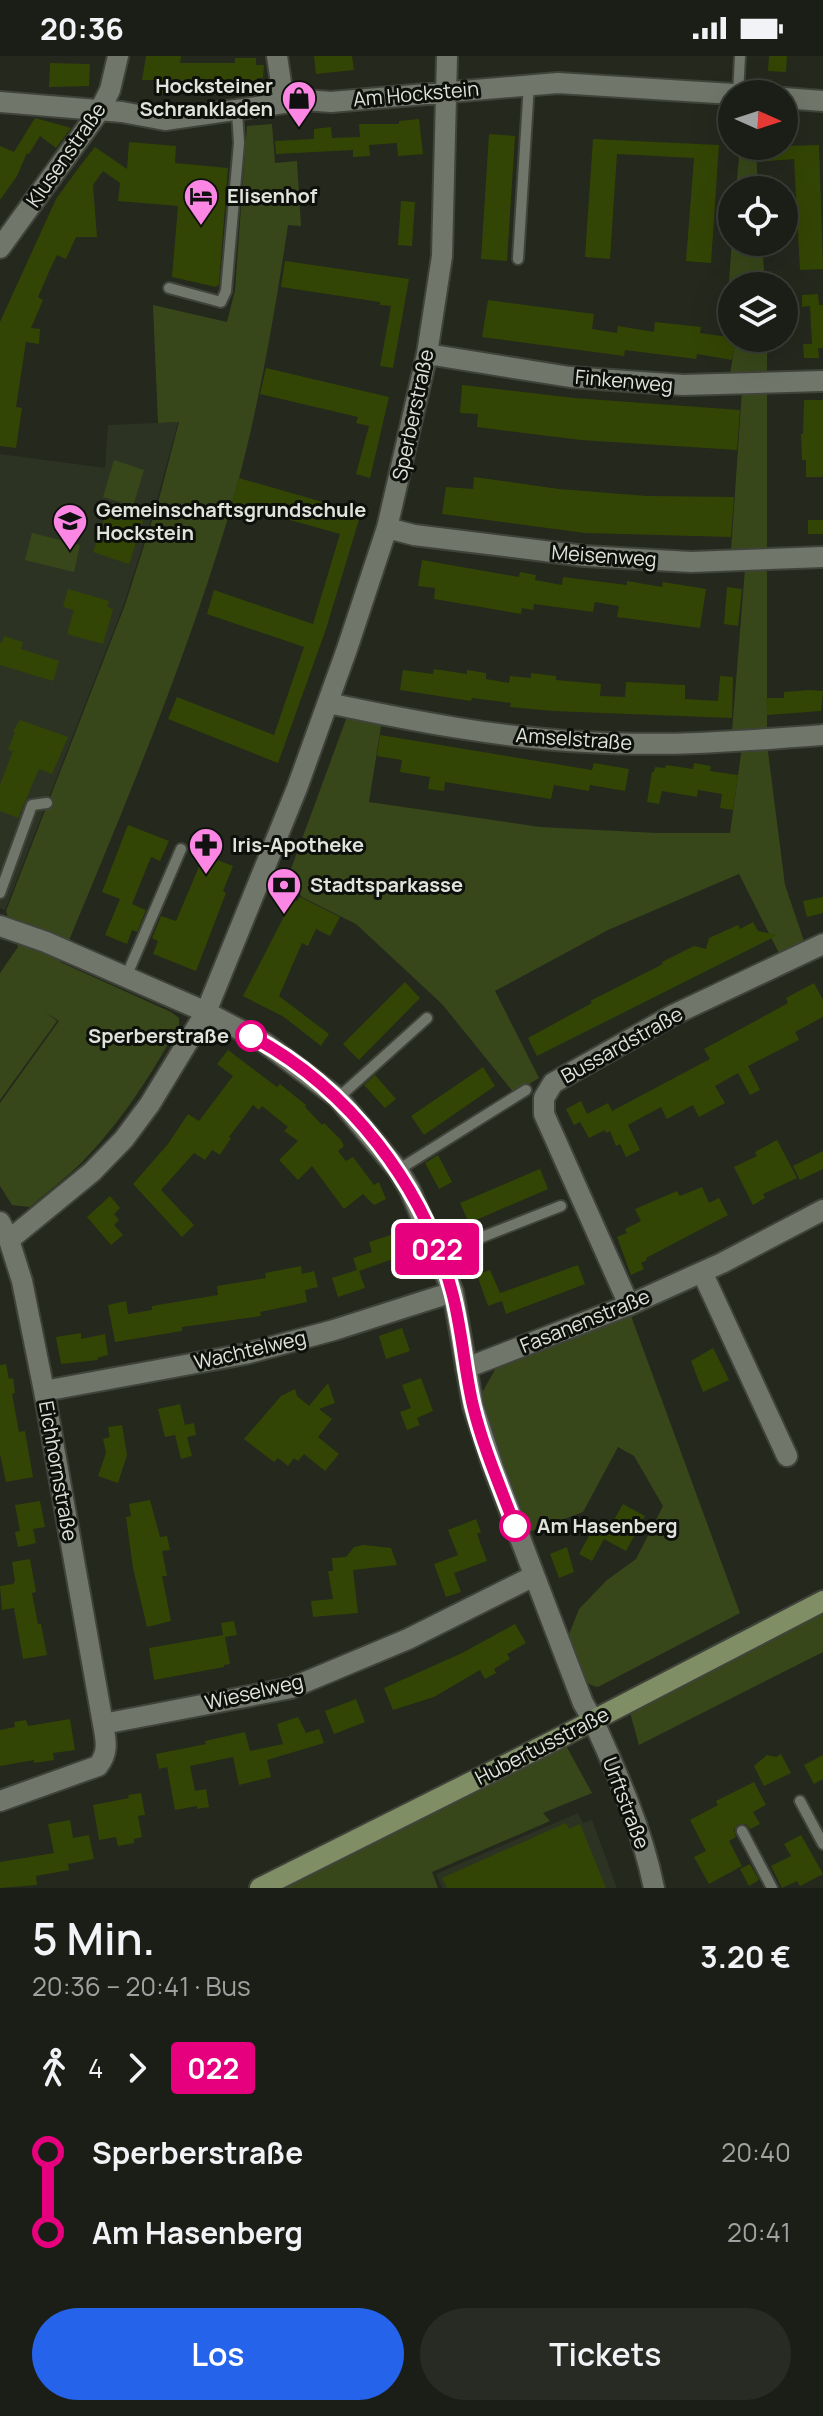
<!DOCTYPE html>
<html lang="de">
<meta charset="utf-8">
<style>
:root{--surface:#1b1e16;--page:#282b23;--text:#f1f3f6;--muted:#a0a2a1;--line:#393c35;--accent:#2563eb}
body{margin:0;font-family:Manrope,sans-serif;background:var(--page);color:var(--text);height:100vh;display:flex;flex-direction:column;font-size:30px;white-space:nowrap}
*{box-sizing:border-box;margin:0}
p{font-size:26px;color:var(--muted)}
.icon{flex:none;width:44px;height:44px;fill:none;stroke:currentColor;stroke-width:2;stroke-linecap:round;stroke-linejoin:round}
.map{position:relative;height:1832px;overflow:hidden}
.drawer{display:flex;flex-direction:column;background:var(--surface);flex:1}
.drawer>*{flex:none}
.badge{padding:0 16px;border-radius:6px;font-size:28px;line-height:52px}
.needle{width:52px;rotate:93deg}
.controls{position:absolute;left:718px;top:24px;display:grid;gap:16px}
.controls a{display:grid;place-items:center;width:80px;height:80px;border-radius:50%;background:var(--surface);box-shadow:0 8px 32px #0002,0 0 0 2px var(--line);font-size:40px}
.map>.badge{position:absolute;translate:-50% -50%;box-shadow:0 0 0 4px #fff}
.legs{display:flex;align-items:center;gap:12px;height:88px;padding:0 32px;font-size:26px}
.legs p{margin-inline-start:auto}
.summary{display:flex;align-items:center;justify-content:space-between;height:136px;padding:0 32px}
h1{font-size:44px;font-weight:600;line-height:60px}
.primary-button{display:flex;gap:16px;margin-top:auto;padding:16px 32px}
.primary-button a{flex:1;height:92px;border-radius:48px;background:var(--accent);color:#fff;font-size:32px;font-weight:600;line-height:92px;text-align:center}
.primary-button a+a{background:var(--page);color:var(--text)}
ul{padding:0 32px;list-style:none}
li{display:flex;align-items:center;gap:28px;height:80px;font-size:30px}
li i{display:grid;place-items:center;width:12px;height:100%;margin:0 10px;background:currentColor}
li i::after{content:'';width:20px;height:20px;margin:-10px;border:6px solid;border-radius:50%;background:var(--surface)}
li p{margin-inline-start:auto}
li:first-child i{background:linear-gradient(#0000 50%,currentColor 0)}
li:last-child i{background:linear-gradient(currentColor 50%,#0000 0)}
.status{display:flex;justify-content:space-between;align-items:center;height:56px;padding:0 40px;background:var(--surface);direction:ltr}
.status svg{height:22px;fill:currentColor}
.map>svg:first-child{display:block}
.built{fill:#2d3323}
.green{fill:#38471a}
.building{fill:#334504}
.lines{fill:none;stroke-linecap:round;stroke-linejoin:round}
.service-casing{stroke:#40433a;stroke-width:14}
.minor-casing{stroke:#40433a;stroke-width:24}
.tertiary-casing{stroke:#40433a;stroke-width:24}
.secondary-casing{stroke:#40433a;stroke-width:24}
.service{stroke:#707669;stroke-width:10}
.minor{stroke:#707669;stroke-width:20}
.tertiary{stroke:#707669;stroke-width:20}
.secondary{stroke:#7f8e65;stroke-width:20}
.line-1-casing{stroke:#fff;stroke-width:18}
.line-1{stroke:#e6007e;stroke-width:12}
.stop-1-dot{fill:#fff;stroke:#e6007e;stroke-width:4}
.labels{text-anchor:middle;stroke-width:6;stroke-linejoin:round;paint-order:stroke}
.poi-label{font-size:20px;font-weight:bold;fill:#e0e3dc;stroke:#0e100b;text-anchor:start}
.street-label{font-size:20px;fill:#e0e3dc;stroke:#0e100b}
.stop-label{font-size:20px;font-weight:bold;fill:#e0e3dc;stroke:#0e100b;text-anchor:end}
</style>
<div class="status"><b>20:36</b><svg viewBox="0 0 49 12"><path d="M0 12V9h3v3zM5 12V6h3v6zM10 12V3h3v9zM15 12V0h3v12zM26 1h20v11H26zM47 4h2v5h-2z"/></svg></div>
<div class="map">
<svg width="823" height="1832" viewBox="0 0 823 1832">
<rect width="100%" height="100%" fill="#24281d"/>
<path class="built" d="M178,366L157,444L124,548L5,854L0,852V398L105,412L108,369Z
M578,1757L583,1767L592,1764L617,1832H442L436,1818Z"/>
<path class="green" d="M272,68L275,107L297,105L301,170L288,169C273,269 256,368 227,465C182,616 120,761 60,906L171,956L179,962V969C151,1019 122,1065 82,1106C66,1122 47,1136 30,1151L12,1149L0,1130V1047L59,965L45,956L57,965L0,1044V917L18,891L6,855L125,549L159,443L179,366L158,367L153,249L227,266L235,234L247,70Z
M740,90H756L758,134H736Z
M732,184L762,186L765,230H732V239H728Z
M736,282H767V688L785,829L804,885L779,897L739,818L608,874L495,935L539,1022L514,1037L442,948L356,868L302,841L288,821L348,658L382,664L369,746L540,771L657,777H730L744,676L732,675L745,513L731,495L743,320L730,318Z
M114,404L144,414L133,450L103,441Z
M32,477L80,489L74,516L25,504Z
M631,1260L740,1557L598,1631C578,1629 574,1598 568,1581L579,1553L607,1524L636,1503L663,1450L634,1400L618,1391L583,1456L529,1476L479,1342L496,1312Z
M823,1552V1596L639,1689L629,1653Z
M564,1686L592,1737L543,1757L550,1765L432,1816L438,1832H281Z"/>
<path class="building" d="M146,0H181L180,7H235V2H256V9H264L263,22H257L256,34L221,35V39H199V27H173V38H154V24H142Z
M314,0H352L354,14L316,18Z
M769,0H787L786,16L768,15Z
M50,7L90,8L89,30L49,31Z
M35,62L71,72L56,92L40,80L29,98L27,97L17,120L0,144V90L14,96Z
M419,63L423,98L398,100L397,87L369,89L370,100L353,101V94L276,98L275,85L314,83V73L331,71L332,82L360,81L359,68H399V65Z
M489,78L515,80L507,205L481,203Z
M593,83L719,89L711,207L686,205L694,102L617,98L610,203L585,201Z
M129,86L176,90L175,107L228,112L219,228L216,231L172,221L178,150L118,145L120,127L103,115L93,129L97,181H76L66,203L57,199L51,211L38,241L43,244L31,272L40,273L39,288L26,286L16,351L22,352L16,392L0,390V266L56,143L80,110L95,91L127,113Z
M819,89L823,213L800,214L794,103L757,106V91Z
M401,145L415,146L412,190L398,189Z
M285,205L409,223L393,312L380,310L391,250L380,249V246L281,231Z
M818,238L819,249H823V292H818L819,302H804L803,288H812L810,250L802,251V239Z
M488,244L594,258L592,273L617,277L618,270L654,276L655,266L701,271L700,277L736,282L732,304L697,298L696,303L625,294L624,300L482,281Z
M266,312L389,341L370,422L356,418L369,370L356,367L358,361L260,338Z
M462,329L574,342L740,354L737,394L581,384L477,371L478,358L460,357Z
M804,344H823V421H806V404H802L801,378H803Z
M474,421L559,433L647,440L734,441L731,481L585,477L442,458L446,431L473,433Z
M239,422L361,457L326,573L278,707L168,663L177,641L274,679L304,591L207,558L214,534L313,568L340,478L232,448Z
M108,453L143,465L129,508L93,496Z
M808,464H823V478H808Z
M422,504L519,521L520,516L536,519L535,524L562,529L563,521L627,529V525L662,531L663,526L706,533L700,572L617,561L619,550L595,546L593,556L534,548L533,554L522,552L521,558L434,543L435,532L418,530Z
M727,531L742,533L738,570L724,568Z
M68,533L109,545L107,551L113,553L103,588L67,578L74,554L63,551Z
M4,580L23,586L21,593L59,605L53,625L0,609V586L2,587Z
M434,613L467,618V614L486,617V623L509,627L510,620L531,622V617L556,620V624L601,628L600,640L625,641L626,626L685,629V643L718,645L720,620L733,621L732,662L553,655L510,651L511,647L472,642L471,645L400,634L403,614L433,618Z
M810,634L823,635L821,655L767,659L766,642H784V636Z
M20,664L68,681L52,718L39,713L18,762L0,755V729L13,695L8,694L15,676L13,675Z
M380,679L592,714L594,707L629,713L625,735L590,729L589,735L554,729L551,743L445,726L444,735L428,733L430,721L400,716L402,704L377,700Z
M694,707L711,710L710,715L738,719L733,754L720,752L722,738L698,734L697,741L662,735L659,748L647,746L652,716H654L655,711L665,712L666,709L693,713Z
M128,769L169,785L160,805L151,801L132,848L146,854L137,876L132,874L127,888L105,879L120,843L102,836Z
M204,799L233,810L223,835L226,837L196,915L153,898L158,885L152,882L161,860L176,865Z
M300,841L340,861L330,880L316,873L308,890L302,887L279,940L329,978L321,990L284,961L243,940L293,843L297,845Z
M823,841V857L807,861L803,845Z
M753,866L758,875L778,879L537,1000L528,982L592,947L590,945L663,908L662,906L694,890L706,893L709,882L738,869L740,873Z
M405,926L420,942L359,1004L343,988Z
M814,927L823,944V961L795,976L799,984L748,1010L760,1034L750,1039L738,1017L715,1030L725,1047L699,1061L693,1049L667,1063L661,1051L628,1069L640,1094L626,1101L620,1088L616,1090L610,1075L606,1077L605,1074L589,1082L580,1066L574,1069L566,1053L581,1045L587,1058L608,1047L612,1055L710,1003L704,993L788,947L786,942Z
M228,994L277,1031L280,1028L306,1049L305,1051L322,1069L324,1067L341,1084L344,1090L338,1095L346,1105L353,1101L374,1129L379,1126L386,1143L374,1149L363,1138L344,1153L312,1110L298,1124L279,1104L298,1085L284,1075L288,1071L262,1050L259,1054L253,1049L229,1081L231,1082L220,1099L212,1094L205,1104L194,1097L161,1134L194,1169L182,1181L133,1128L168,1088L188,1058L199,1065L233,1020L217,1008Z
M483,1011L495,1030L424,1079L411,1060Z
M375,1019L396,1043L385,1052L364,1029Z
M777,1084L797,1122L763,1138L765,1142L753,1149L734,1111L757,1100L755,1096Z
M823,1095V1113L800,1124L793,1110Z
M438,1099L452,1126L439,1133L425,1107Z
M540,1113L548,1133L469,1167L460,1147Z
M702,1131L709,1147L719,1142L728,1159L646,1202L647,1204L641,1207L644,1213L631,1219L617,1181L627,1177L625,1173L641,1165L635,1153L677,1135L680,1140Z
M110,1140L120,1152L114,1158L119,1164L114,1169L123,1179L111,1189L87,1161Z
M400,1176L407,1198L359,1215L365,1232L338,1241L332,1222L357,1214L353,1202L372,1196L369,1186Z
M578,1209L585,1228L506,1258L502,1245L488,1250L477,1219L490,1214L500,1237Z
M301,1210L302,1218L314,1215L318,1231L305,1234L307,1246L260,1256L261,1260L182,1271V1275L115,1286L108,1249L126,1245L128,1258L152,1254V1250L218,1239L217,1230L266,1222L265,1217Z
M402,1272L410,1295L386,1303L379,1280Z
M81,1277V1283L105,1278L108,1299L97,1302L98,1304L61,1308L56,1281Z
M713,1292L729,1324L703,1336L691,1305Z
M6,1308L9,1323L13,1322L15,1337L12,1338L19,1376L25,1375L33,1421L6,1426L0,1398V1309Z
M421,1322L433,1355L417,1362L420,1369L407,1374L400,1356L411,1352L402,1329Z
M328,1327L335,1347L319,1353L332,1363L318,1381L339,1398L325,1415L304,1398L298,1405L294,1402L288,1410L278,1402L274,1406L244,1383L281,1340L295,1333L297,1340L309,1350Z
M180,1348L185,1369L194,1367L196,1379L187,1381L192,1400L181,1403L175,1379L165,1381L158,1353Z
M122,1369L127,1399L118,1427L98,1420L106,1397L103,1383L110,1381L108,1371Z
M150,1444L160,1481L167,1480L170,1494L162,1495L167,1520H162L171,1565L147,1571L133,1512L126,1461L131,1460L129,1448Z
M40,1445L45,1471L33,1473L36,1487L18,1491L15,1476L20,1475L15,1449Z
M623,1448L645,1460L626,1495L604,1483L592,1505L579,1498L598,1464L610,1471Z
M476,1463L481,1476L477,1478L487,1505L454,1517L461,1536L446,1541L434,1508L458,1499L448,1474Z
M364,1489L391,1492L397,1509L353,1514L358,1557L313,1561L311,1545L333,1543L328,1515H333L332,1502L346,1501L354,1491Z
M567,1491L574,1516L559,1522L550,1498Z
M30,1503L36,1536L32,1537L35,1553L38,1568H41L47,1599L23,1603L14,1552L2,1554L0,1530L13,1528L15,1525L12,1506Z
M234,1565L237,1579L225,1581L230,1608L224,1609V1611L154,1624L149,1592L223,1579L221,1567Z
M515,1568L526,1587L507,1598L510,1603L494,1613L496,1617L485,1623L480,1614L434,1641L393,1654L384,1632L462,1597Z
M356,1643L365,1666L334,1678L325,1655Z
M298,1661L306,1677L319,1673L324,1687L267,1704L271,1721L239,1729L233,1701L190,1710L195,1735L206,1733L209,1751L197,1753V1750L175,1754L167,1711L159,1713L156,1698L206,1688L205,1685L245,1676L250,1695L283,1688L277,1668Z
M70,1663L75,1694L53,1697L54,1704L34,1707V1704L0,1710V1674L15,1671L14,1666L26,1664L28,1670Z
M781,1698L791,1717L764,1730L754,1710L767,1699L776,1701Z
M823,1699V1723L814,1728L804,1709Z
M754,1726L766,1749L753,1756L760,1768L750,1773L746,1768H739L734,1774L736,1781L729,1785L742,1810L709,1828L694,1801L706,1795L690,1764L718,1749L716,1745Z
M141,1737L145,1759L138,1760L142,1781L134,1783V1787L118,1790L116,1781L99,1784L93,1749L129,1742L128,1739Z
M70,1764L73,1782L89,1779L94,1803L68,1808L69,1814L36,1820L37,1829L0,1832V1806L54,1797L48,1768Z
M566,1767L569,1773L580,1768L606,1832H447L442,1822Z
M801,1779L823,1818L800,1830L797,1825L782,1832L771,1810L791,1800L784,1788Z
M750,1808L759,1824L749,1830L740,1813Z"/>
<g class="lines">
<g class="service-casing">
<path id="service" d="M738,38L740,0
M518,203L529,28
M169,232L221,246L226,235L239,87L237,56
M0,837L32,749L47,747
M126,921L181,793
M338,1042L427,962
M398,1114L526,1034
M439,1198L561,1150
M800,1745L823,1788
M742,1775L772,1832"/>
</g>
<g class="minor-casing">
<path id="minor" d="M277,0L284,47
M784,42L823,45
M0,46L122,56L165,64L305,44L331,46L558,27L733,38
M427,298L570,321L683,329L823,325
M387,472L414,479L585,500L691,506L823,501
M328,647C413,665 500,682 586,686C666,691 744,685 823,679
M0,870L46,886L206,956L265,987L338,1042L398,1114L410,1134L453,1236L473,1350L493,1411L583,1647L593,1664
M0,1166L9,1184L22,1225L44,1335L103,1668
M9,1184L92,1116L124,1083L150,1048L206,956L297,732L347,593L387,472L427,298L442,200L447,0
M702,1216L787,1400
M629,1249L544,1058V1042L553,1027L673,959L823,888
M466,1312L629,1249L722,1207L823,1154
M44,1335L245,1298L334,1274L453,1236
M0,1745L98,1710C109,1696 106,1685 103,1668L291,1632L408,1583L534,1520"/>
</g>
<g class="tertiary-casing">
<path id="tertiary" d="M0,192L100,54L110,34L118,0
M593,1664C618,1719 642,1773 654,1832"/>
</g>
<g class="secondary-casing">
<path id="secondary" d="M260,1832L565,1679L823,1545"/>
</g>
<use href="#service" class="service"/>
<use href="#minor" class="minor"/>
<use href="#tertiary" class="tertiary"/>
<use href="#secondary" class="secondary"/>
</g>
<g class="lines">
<g class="line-1-casing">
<path id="line-1" d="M251,980C349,1032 424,1130 452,1236C462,1273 464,1312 473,1350C483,1391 500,1430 515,1470"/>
</g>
<use href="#line-1" class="line-1"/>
</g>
<defs>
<g id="shop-pin" transform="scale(1.8)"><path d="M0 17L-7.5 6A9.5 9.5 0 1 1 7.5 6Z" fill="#fc86e4" stroke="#0e100b"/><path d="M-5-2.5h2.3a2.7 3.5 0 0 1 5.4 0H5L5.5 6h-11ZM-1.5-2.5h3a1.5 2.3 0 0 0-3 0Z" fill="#111"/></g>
<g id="hotel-pin" transform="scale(1.8)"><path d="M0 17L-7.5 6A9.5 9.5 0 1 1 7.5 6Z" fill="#fc86e4" stroke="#0e100b"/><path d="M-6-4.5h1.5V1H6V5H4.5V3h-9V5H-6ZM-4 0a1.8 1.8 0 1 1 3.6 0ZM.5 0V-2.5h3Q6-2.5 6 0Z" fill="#111"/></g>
<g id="school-pin" transform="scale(1.8)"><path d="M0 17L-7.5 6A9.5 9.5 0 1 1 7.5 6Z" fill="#fc86e4" stroke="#0e100b"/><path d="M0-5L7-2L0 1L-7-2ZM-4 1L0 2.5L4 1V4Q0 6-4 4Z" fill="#111"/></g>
<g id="pharmacy-pin" transform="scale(1.8)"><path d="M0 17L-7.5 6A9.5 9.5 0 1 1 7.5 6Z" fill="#fc86e4" stroke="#0e100b"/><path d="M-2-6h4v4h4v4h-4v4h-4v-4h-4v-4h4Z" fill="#111"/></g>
<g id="bank-pin" transform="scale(1.8)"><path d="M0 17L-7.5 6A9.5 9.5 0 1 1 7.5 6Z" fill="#fc86e4" stroke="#0e100b"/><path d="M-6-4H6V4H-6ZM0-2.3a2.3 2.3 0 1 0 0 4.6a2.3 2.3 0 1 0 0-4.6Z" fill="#111"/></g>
</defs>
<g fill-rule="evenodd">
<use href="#shop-pin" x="299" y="42"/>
<use href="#hotel-pin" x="201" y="140"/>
<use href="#school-pin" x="70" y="465"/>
<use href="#pharmacy-pin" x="206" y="789"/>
<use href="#bank-pin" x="284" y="829"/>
</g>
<g class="stop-1-dot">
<circle cx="251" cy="980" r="14"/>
<circle cx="515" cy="1470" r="14"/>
</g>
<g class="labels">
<g class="poi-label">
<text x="273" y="37" text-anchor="end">Hocksteiner<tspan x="273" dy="23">Schrankladen</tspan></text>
<text x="227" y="147">Elisenhof</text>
<text x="96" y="461">Gemeinschaftsgrundschule<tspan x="96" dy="23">Hockstein</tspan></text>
<text x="232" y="796">Iris-Apotheke</text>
<text x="310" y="836">Stadtsparkasse</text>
</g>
<g class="street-label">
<text transform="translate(416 38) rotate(-5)" y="7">Am Hockstein</text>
<text transform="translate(66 99) rotate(-55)" y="7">Klusenstraße</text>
<text transform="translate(624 325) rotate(5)" y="7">Finkenweg</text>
<text transform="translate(413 359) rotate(-78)" y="7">Sperberstraße</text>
<text transform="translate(604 500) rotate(4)" y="7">Meisenweg</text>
<text transform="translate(574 683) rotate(4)" y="7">Amselstraße</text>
<text transform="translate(622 989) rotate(-29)" y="7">Bussardstraße</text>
<text transform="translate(585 1265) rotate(-22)" y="7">Fasanenstraße</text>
<text transform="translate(250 1294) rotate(-13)" y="7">Wachtelweg</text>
<text transform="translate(58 1415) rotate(80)" y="7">Eichhornstraße</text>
<text transform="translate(254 1636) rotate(-13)" y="7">Wieselweg</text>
<text transform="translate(542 1690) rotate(-27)" y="7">Hubertusstraße</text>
<text transform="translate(626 1747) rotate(69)" y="7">Urftstraße</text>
</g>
<g class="stop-label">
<text x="229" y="987">Sperberstraße</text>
<text x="537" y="1477" text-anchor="start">Am Hasenberg</text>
</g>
</g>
</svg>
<div class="controls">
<a><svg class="needle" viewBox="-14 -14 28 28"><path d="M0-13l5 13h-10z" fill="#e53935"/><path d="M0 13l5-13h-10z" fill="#a0a2a1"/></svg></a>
<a><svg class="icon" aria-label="locate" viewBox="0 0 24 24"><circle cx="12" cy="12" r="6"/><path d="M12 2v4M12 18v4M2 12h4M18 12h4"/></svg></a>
<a><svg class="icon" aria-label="layers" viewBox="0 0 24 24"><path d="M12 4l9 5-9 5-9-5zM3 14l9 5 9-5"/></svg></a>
</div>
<b class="badge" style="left:437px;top:1193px;background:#e6007e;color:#fff">022</b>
</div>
<section class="drawer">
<div class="summary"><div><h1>5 Min.</h1><p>20:36 – 20:41 · Bus</p></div><b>3.20 €</b></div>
<div class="legs"><svg class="icon" aria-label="walk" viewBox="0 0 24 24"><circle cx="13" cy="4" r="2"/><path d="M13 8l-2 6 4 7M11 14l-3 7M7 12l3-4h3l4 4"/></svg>4<svg class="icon" aria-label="forward" viewBox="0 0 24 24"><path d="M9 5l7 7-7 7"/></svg><b class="badge" style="background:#e6007e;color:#fff">022</b></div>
<ul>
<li><i style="color:#e6007e"></i><b>Sperberstraße</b><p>20:40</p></li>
<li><i style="color:#e6007e"></i><b>Am Hasenberg</b><p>20:41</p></li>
</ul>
<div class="primary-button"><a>Los</a><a>Tickets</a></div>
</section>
